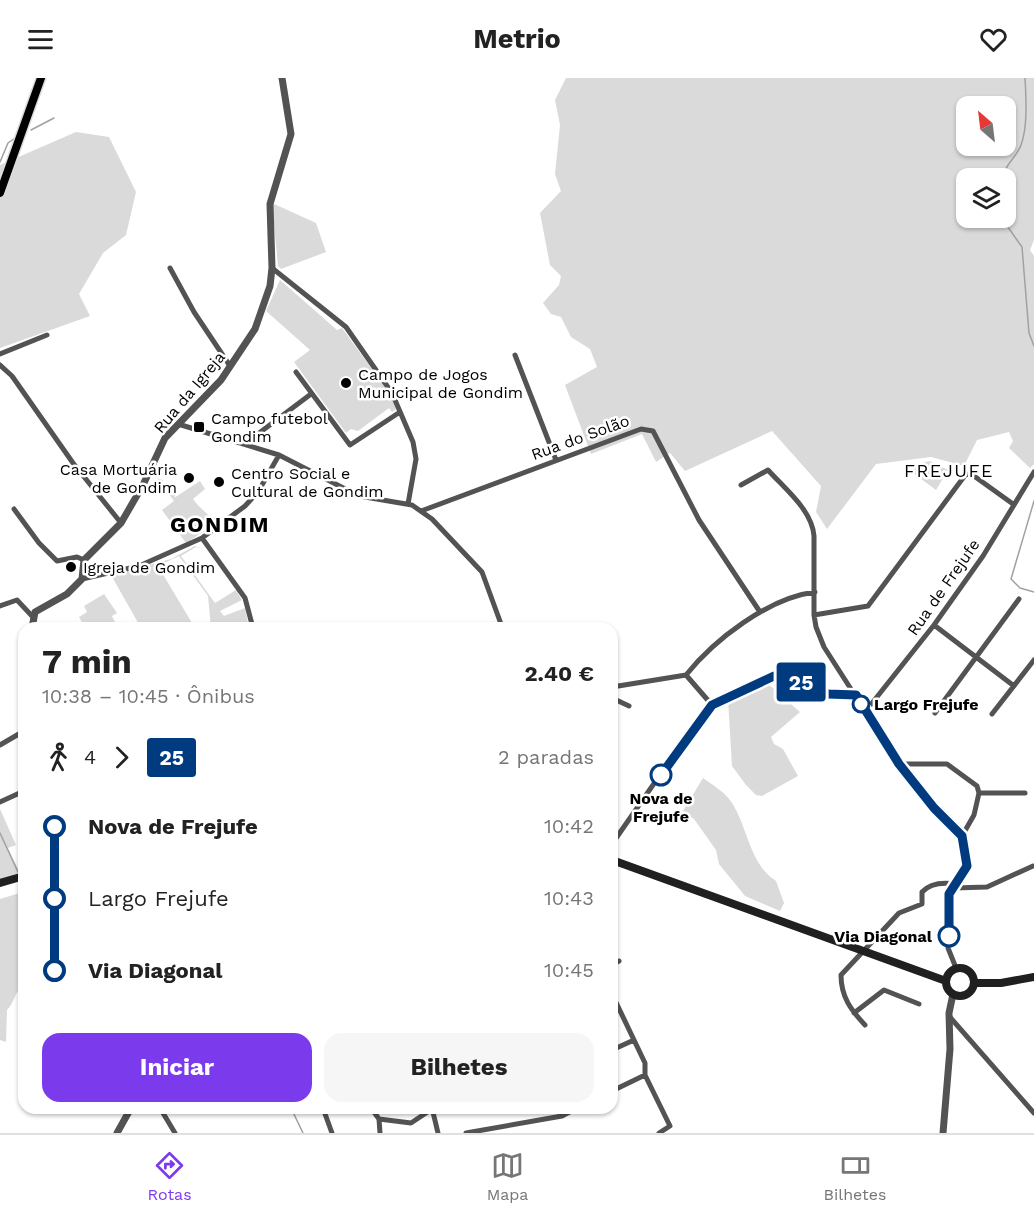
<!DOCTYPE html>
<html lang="pt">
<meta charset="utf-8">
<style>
:root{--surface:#fff;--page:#f6f6f6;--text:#222;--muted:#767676;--line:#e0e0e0;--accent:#7c3aed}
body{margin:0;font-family:"Work Sans",sans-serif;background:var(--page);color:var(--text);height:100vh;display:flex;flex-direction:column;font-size:22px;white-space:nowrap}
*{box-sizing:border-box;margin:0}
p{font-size:20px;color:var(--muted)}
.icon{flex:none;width:33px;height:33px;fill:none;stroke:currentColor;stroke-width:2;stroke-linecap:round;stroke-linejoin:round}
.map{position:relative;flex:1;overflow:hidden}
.side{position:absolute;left:18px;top:544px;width:600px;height:492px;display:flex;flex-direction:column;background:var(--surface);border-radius:18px;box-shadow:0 2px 4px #0004}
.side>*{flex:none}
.badge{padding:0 12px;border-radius:4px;font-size:21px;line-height:39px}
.needle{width:39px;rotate:332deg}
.controls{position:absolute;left:956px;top:18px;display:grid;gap:12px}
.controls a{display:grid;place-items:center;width:60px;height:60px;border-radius:12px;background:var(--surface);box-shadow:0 2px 4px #0004;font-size:30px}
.map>.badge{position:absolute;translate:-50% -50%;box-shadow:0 0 0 3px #fff}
.legs{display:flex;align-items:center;gap:9px;height:66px;padding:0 24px;font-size:20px}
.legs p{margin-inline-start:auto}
.headline{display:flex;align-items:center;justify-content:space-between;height:102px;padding:0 24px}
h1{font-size:33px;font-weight:700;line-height:45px}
.action{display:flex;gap:12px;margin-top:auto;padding:12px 24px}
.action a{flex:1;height:69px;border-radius:18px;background:var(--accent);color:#fff;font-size:24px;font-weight:700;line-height:69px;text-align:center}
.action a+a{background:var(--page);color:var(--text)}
ul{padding:0 24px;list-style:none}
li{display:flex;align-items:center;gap:21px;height:72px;font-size:22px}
li i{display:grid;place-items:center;width:9px;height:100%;margin:0 8px;background:currentColor}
li i::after{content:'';width:15px;height:15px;margin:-8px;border:4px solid;border-radius:50%;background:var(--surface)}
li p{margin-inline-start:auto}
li:first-child i{background:linear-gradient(#0000 50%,currentColor 0)}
li:last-child i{background:linear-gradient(currentColor 50%,#0000 0)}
header{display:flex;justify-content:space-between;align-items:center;height:78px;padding:0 24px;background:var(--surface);font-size:27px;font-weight:700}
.dock{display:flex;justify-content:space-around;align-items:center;height:84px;border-top:2px solid var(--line);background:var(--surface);font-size:16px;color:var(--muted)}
.dock a{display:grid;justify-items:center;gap:3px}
.dock .active{color:var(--accent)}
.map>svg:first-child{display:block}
.green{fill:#dadada;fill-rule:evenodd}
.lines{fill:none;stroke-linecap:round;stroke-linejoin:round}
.stream{stroke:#a1a1a1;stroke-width:1.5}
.primary-casing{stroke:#dbdbdb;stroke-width:11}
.minor{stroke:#535353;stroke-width:5}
.tertiary{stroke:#535353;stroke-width:7}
.secondary{stroke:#202020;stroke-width:8}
.primary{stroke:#000;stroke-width:8}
.line-1-casing{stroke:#fff;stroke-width:14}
.line-1{stroke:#003b80;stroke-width:9}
.poi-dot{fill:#000;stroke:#fff;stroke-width:2}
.stop-1-dot{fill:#fff;stroke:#003b80;stroke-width:3}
.labels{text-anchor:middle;stroke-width:5;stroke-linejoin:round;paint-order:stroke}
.poi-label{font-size:16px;fill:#000;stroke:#fff;text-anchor:start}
.street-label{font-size:16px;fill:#000;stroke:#fff}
.stop-label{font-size:16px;font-weight:bold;fill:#000;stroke:#fff;text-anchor:start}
.neighbourhood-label{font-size:18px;letter-spacing:1.5px;fill:#000;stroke:#fff}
.district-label{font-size:22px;font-weight:bold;letter-spacing:1.5px;fill:#000;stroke:#fff}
</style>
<header><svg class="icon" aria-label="menu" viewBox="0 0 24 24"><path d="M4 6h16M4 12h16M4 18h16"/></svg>Metrio<svg class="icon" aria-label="heart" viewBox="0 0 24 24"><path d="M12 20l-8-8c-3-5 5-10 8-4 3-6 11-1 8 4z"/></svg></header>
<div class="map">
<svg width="1034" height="1055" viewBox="0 0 1034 1055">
<rect width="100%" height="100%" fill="#fff"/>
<path class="green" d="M566,0H1034V162L1030,172L1034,178V386L1030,390L1009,370L1013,363L1009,354L977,362L964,388L931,379L876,386L827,451L816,434L821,408L772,353L685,393L670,375L656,384L642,356L591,376L565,307L597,289L590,271L571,259L561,239L551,236L543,225L559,207L561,198L550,187L540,135L561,113L555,96L560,47L555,22ZM966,28H1005V68H966ZM966,100H1005V140H966Z
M76,54L109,59L136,114L126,157L103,175L79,216L90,238L0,270V87Z
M272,125L316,145L326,174L281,191L278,188Z
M280,202L337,252L342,250L393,320L396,331L392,334L389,330L358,353L351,351L346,355L294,284L310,272L266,233Z
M930,383L948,392L936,412L905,389Z
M153,399L163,402L162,405L173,410L177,415L174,420L200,403L205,411L193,421C200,431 205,432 212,442L209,445L212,448L186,465L162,432L174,423L157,400Z
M195,468L205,472L196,469L181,478L215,525L236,512L242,522L220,533L224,538L245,530L249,550H211L208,518L179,478L158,488L195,550H141L111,497L171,481Z
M104,516L117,535L112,538L118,550H79L84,548L79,539L87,534L84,528Z
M766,604L800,634L771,659L774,666L783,671L798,698L762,718L756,717L746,707L732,688L728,621Z
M703,700C714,708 725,714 732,725C748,750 750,787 776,803L784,825L780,833L745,818L719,786L716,772L694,741L683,733Z
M0,731L16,767L8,770L20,795L0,801Z
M23,814L24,905C15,913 15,924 7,932L6,964L0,962V821Z"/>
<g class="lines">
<path class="stream" d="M31,52L54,40
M0,84L8,65L15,60
M1003,100C1004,87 1017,79 1021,67C1028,48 1026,20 1025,0
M1004,140L1005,145L1022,169L1029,255L1034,268
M1034,423L1011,501L1020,510L1034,514
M0,755L18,794
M291,1030L303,1055"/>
<g class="primary-casing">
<path id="primary" d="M0,115L41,0"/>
</g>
<path class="minor" d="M170,190L194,234L230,288
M272,190L346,249L392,315L413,364L416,381L408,426
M0,276L47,257
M515,277L556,382
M0,287L12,298L73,385L121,445
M296,294L350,367L400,334
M178,346L279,377L359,418L412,427L432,441L482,494L501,546L506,550
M246,365L311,316
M741,407L768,392C785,411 812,432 814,458V537L816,549L824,569L899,686L962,758L967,788L949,816L948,827L950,849L948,870L956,890
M14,431L39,465L57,483L77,479L84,482
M421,433L641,351L653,353L699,442L760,534
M202,460L245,520L253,550
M82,501L139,488L202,460L245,428L258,414L279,377
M0,528L17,522L32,538
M814,537L868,528L966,396L974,398L1013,426
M934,547L1014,608
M686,597C714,562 768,520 815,514
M686,597L712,627
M612,609L686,597
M612,620L629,628
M865,634L934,547L983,478L1034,394
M935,635L1019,521
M992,636L1034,582
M0,667L24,653
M899,686H947L977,708L979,715L974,737L962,758
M979,715H1025
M0,724L24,713
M612,766L703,635L712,627L774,598L781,597L828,616L856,617
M954,810L987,809L1033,788
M612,887L619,883
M612,916L645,985V997L670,1048L659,1055
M854,935L884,912L919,926
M949,938L1034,1035
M865,947C851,932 841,919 841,897L899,835L922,826V814C930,805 943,804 956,806
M612,972L634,962
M612,1013L645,997
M160,1030L175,1055
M371,1030L379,1041L380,1055
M432,1030L438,1055
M324,1033L332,1055
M379,1041L411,1045L432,1031
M466,1055L562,1038L577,1030"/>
<path class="tertiary" d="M32,550L35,534L67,516L82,501L84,482L121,445L143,407L165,360L221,302L255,251L270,208L272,190L270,126L291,56L282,0
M117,1055L131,1030
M943,1055L950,971L949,935L953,916"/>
<path class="secondary" d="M612,782L946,903
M0,805L24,798
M946 904a14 14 0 1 1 28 0a14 14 0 1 1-28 0Z
M974,905H1001L1034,899"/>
<use href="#primary" class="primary"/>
</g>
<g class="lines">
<g class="line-1-casing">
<path id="line-1" d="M661,697L712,627L774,598L789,599L828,616L856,617L899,686L934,730L962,758L967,788L949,816V858"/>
</g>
<use href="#line-1" class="line-1"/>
</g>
<g class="poi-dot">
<circle cx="346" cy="305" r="6"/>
<rect x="193" y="343" width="12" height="12" rx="3"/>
<circle cx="189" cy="400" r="6"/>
<circle cx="219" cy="404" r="6"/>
<circle cx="71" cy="489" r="6"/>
</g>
<g class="stop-1-dot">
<circle cx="861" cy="626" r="8"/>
<circle cx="661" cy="697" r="10"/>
<circle cx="949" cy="858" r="10"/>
</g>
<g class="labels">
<g class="poi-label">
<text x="358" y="302">Campo de Jogos<tspan x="358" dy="18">Municipal de Gondim</tspan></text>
<text x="211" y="346">Campo futebol<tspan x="211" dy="18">Gondim</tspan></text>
<text x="177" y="397" text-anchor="end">Casa Mortuária<tspan x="177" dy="18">de Gondim</tspan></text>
<text x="231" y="401">Centro Social e<tspan x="231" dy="18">Cultural de Gondim</tspan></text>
<text x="83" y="495">Igreja de Gondim</text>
</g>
<g class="street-label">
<text transform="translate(189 314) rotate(-50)" y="6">Rua da Igreja</text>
<text transform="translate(580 359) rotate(-20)" y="6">Rua do Solão</text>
<text transform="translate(943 509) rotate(-55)" y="6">Rua de Frejufe</text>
</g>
<g class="stop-label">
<text x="874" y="632">Largo Frejufe</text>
<text x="661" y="726" text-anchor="middle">Nova de<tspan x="661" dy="18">Frejufe</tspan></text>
<text x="932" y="864" text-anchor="end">Via Diagonal</text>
</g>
<g class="neighbourhood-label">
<text x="949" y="399">FREJUFE</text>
</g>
<g class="district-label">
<text x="220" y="454">GONDIM</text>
</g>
</g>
</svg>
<div class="controls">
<a><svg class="needle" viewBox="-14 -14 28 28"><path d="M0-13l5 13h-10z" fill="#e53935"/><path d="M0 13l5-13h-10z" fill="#767676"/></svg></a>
<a><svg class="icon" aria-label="layers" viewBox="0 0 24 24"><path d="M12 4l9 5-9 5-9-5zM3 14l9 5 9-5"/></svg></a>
</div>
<b class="badge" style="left:801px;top:604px;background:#003b80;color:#fff">25</b>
<section class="side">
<div class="headline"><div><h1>7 min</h1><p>10:38 – 10:45 · Ônibus</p></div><b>2.40 €</b></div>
<div class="legs"><svg class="icon" aria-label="walk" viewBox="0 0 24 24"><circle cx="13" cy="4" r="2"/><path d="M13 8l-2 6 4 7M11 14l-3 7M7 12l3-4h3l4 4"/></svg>4<svg class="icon" aria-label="forward" viewBox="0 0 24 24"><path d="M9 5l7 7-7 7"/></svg><b class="badge" style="background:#003b80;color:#fff">25</b><p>2 paradas</p></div>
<ul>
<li><i style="color:#003b80"></i><b>Nova de Frejufe</b><p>10:42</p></li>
<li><i style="color:#003b80"></i><span>Largo Frejufe</span><p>10:43</p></li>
<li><i style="color:#003b80"></i><b>Via Diagonal</b><p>10:45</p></li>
</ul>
<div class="action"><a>Iniciar</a><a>Bilhetes</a></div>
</section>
</div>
<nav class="dock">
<a class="active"><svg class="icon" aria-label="directions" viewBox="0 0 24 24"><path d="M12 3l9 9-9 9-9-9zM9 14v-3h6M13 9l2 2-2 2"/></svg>Rotas</a>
<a><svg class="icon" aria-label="map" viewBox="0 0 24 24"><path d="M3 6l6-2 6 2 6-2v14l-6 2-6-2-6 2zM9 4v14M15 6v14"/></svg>Mapa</a>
<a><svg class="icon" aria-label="tickets" viewBox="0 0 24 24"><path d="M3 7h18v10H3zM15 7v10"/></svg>Bilhetes</a>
</nav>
